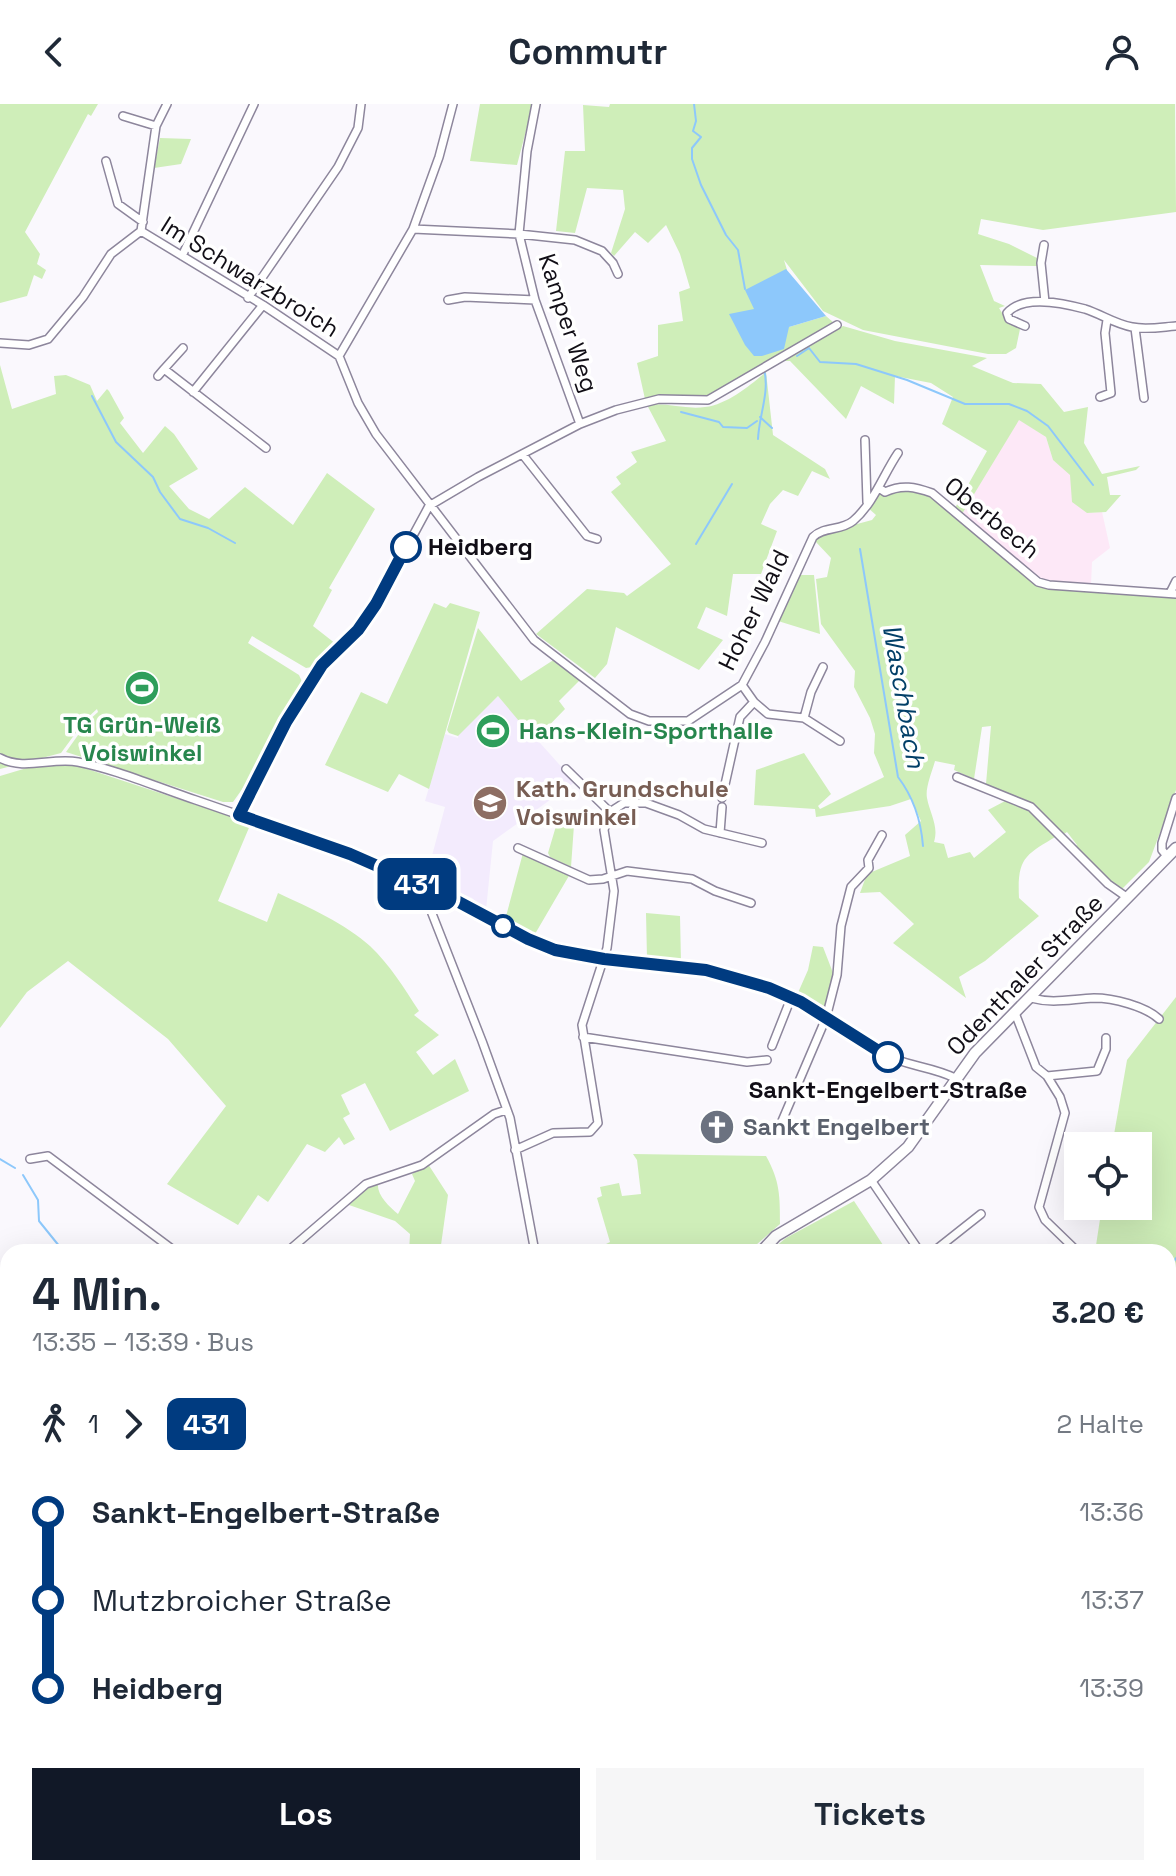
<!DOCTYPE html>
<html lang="de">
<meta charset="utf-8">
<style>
:root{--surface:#fff;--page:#f6f6f7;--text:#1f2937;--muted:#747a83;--accent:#111827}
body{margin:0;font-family:"Space Grotesk",sans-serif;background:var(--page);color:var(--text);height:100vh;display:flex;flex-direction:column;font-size:30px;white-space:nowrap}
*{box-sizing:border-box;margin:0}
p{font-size:26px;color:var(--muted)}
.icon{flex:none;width:44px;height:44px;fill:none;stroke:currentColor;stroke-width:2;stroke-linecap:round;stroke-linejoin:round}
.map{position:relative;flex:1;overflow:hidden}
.side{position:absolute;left:0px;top:1140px;width:1176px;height:632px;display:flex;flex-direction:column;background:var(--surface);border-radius:24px 24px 0 0;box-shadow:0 8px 32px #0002}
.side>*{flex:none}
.badge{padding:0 16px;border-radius:12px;font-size:28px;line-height:52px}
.controls{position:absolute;left:1064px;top:1028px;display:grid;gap:16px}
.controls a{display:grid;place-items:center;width:88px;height:88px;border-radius:0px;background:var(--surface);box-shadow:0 8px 32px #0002;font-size:40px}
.map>.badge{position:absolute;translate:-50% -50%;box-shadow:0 0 0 4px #fff}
.legs{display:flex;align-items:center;gap:12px;height:88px;padding:0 32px;font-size:26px}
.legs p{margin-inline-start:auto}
.head{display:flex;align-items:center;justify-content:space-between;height:136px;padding:0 32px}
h1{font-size:44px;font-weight:600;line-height:60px}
.action{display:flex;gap:16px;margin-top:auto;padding:16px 32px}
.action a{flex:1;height:92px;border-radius:0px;background:var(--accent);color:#fff;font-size:32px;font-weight:600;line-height:92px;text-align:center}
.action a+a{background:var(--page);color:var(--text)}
ul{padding:0 32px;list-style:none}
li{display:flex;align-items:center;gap:28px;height:88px;font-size:30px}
li i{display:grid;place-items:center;width:12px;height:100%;margin:0 10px;background:currentColor}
li i::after{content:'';width:20px;height:20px;margin:-10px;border:6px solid;border-radius:50%;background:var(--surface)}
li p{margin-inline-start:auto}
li:first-child i{background:linear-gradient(#0000 50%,currentColor 0)}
li:last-child i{background:linear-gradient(currentColor 50%,#0000 0)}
header{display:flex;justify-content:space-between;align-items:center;height:104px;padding:0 32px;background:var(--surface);font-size:36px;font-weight:600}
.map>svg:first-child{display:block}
.commercial{fill:#fde8f7}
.education{fill:#f3ebfd}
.green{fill:#cfeeb9}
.water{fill:#8dc8fb}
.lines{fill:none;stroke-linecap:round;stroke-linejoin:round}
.stream{stroke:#8dc8fb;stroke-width:2}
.minor-casing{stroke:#8d869c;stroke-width:10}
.secondary-casing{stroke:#8d869c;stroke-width:13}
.minor{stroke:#fff;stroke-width:7}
.secondary{stroke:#fff;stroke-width:10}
.line-1-casing{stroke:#fff;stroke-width:18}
.line-1{stroke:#003b80;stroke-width:12}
.stop-1-dot{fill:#fff;stroke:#003b80;stroke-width:4}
.labels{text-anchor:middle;stroke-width:7;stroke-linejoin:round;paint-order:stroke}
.street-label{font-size:24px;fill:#110e16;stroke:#fff}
.stop-label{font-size:24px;font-weight:bold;fill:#110e16;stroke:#fff;text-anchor:start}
.leisure-label{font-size:24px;font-weight:bold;fill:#27864d;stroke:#fff}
.education-label{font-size:24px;font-weight:bold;fill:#785e54;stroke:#fff;text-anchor:start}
.worship-label{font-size:24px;font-weight:bold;fill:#5b616d;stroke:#fff;text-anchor:start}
.water-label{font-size:26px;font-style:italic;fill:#023f67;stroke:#fff}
</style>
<header><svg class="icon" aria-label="back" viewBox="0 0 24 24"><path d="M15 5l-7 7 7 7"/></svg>Commutr<svg class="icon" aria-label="person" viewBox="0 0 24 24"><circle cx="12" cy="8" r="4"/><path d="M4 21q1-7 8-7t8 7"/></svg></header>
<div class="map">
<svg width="1176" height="1772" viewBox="0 0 1176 1772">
<rect width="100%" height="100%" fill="#faf8fd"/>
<path class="commercial" d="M1019,315L1046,333L1053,356L1070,370L1087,409L1102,408L1110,444L1092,458L1091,481L1058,478L1041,474L962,410Z"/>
<path class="education" d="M498,592L575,678L493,737L486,806L472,794L445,782L437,783L425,778L445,703L425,697L445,630L458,634V631Z"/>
<path class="green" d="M0,0H98L91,12L88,10L25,128L40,150L37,160L46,166L42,175L34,171L27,192L0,199Z
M480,0H533L517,61L470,57Z
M610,0H1175L1176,108L1043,126L981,115L978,130L1009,140L1037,154V162L980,161L994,197L1005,202L999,204L1004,212L1020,225L1016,244L1006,250H988L863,226L823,207L784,156L787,166L789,223L826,212L834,219L703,297L662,293L645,295L637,259L658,252V221L683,217L679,188L690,184L680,150L666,121L648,139L635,128L614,152L611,149L625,105L623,86L587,84L575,129L556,127L565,47H585L583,1L609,3Z
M160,34L191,35L181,60L154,64Z
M843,222L895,237L987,254L972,262L1013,279L1041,280L1064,308L1088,303L1084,339L1102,370L1140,362L1136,366L1107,373L1110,391H1121L1106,408L1087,409L1072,398L1070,371L1053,356L1046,333L1019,316L962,410L955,404L987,347L942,320L953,293L931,279L895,272L894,300L861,282L846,315L790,257H783Z
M0,261L12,305L56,290L54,272L66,271L90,281L97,297L107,285L109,287L124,314L120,319L143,349L165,322L174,330L198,365L169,382L189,405L209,415L245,383L293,421L327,369L375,405L329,484L332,486L313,522L336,540L312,563L306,564L252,532L248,539L299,571L303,580L280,616L281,620L255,667L233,698H223L66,648L88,617L98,608L97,605L86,615L61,649L0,665Z
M766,268L773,331L825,365L830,375L812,367L798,392L783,386L770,400L761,420L777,427L761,470H733L727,512L706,503L697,524L723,536L699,566L616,523L607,560L595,574L536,530L587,485L624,489L627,492L671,460L611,388L621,380L616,373L637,358L631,348L666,337L647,301C666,298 686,306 705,303C728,300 749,282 766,268Z
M913,385L928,389L1041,483L1176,493V686L1149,758L1121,786L1073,745L1077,741L1067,728L1061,732L1051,719V716L1024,696L986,680L991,622L982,623L974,675L954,666L955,661L935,657C932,668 925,684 927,694C930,710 939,722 934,738L944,740L948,754L970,748L974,754L1006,728L988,706L1007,696L1029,704L1057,732C1025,751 1017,754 1019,794L1039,812L985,857L959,873L966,894L893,839L914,820L880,788L860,789L867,770L910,752L905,731L921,717L911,695L890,702L816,713L815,705L754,701L756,666L804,649L831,690L818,702L820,705L884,673L874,649L875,630L870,614L854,583L855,567L821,520L816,475L827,473L831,454L815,437L820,430L872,416L876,411L867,403L880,389Z
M799,471H814L820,530L778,517Z
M434,499L446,504L450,499L480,508L429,685L399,670L388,688L325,661L361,588L387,600Z
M478,524L521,577L555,555L581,575L559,597L565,605L535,636L498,592L458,632L449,629L447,626Z
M57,655L251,719L218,797L267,818L278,789C308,803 346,820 370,842C390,861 404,884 419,907L414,911L439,931L416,948L433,971L455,955L469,987L390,1027L365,979L341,991L350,1010L343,1014L355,1035L344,1041L339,1033L325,1048L307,1040L268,1098L258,1091L238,1121L167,1080L226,1002L168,935L68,857L27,888L0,924V672Z
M559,712L574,721L571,763L550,753L548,749Z
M523,749L570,770L535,830L524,827L505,816Z
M646,809L680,812L681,858L647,854Z
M813,842L823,843L835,874L824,905L797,891L808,866Z
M1176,893V1387L1168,1381V1148H1095L1102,1102H1138V1042H1112L1127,956Z
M633,1050L766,1052C780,1077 780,1092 780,1120L748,1148H590L610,1138L597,1094L602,1092L600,1083L619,1079L622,1092L641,1090L637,1056Z
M428,1060L448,1091L440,1148H409L410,1130L395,1117L349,1101L367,1084L378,1078C376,1091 389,1102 398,1110L415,1077L412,1070Z
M854,1097L885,1144L882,1148H769L786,1134Z
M1176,1448V1772H1020L1023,1769L1018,1764H1168V1455Z
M0,1657L8,1659V1764H193L197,1772H0Z
M314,1764H488L498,1772H310Z
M608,1764H750L754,1772H602Z"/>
<path class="water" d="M786,165L826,212L789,223L784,245L762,252H754L745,241L729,210L754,205L745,186Z"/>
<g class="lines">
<path class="stream" d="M694,0L696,17L693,27L701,33L692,44V55L701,81L726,131L738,146L745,185
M797,252L809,244L820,258L856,260L907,276L965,300H1009L1027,307L1048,322L1093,381
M92,292L116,338L153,373L160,388L180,415L208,424L235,439
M681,308L719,318L723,323L747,324L757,317
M760,313L772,324
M758,335C759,311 770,288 764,265
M696,440L732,380
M860,445L898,673C914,694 921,716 923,742
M0,1055L15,1064
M23,1071L38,1096L39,1117L64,1148
M1168,1168L1176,1154
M1168,1284L1175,1314
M1016,1764L1037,1772"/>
<g class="minor-casing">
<path id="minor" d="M536,0L527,47L519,130L535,196L580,320
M123,12L156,22
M106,57L118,100L143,118
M413,125L519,130L575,136L602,147L613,159L618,170
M141,127L263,201L339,252
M141,127L156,22L167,0
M1044,141L1041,159L1045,198
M182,152L254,0
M248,194L338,63L358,24L361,0
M448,196L465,193L535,196
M1025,222L1009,215L1007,209C1024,190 1063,199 1085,205C1101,210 1115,220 1132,223C1146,226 1162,223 1176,222
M1135,224L1144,294
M0,239L29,241L48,235L83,193L111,150L141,127
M339,252L358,299L376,330L534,536L630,610L649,617H688L742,581L765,538L813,433C824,422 841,427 853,417C874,399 883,371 898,349
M339,252L413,125L439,53L453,0
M164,265L183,244
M158,272L164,265L266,344
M193,288L263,201
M1100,293L1111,289L1105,229L1107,216
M865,336L867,398
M523,351L587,432L597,435
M879,384L885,388C902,380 915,383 932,389L1038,478L1049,481L1176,490
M1170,489L1176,477
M742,581L754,598L768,610L804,614L840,637
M804,614L811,588L823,563
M0,654C24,667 52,653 78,658C114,665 152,681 187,693C277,724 368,755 454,795C488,811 520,836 557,846C613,862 674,858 731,872C764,880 796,895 825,913C843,925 861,939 881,949C904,962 931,962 955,974
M566,665L610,708
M957,673L1031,703L1108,780L1128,794
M722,694L740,613L754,598
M239,711L286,618L322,561L358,526L376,500L429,402L478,373L580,320L616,306L659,295L708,296L837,221
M720,729L722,703
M518,744L589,776L603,775L627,767L692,775L715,787L751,799
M1167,752L1162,746V739L1176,694
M437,789L430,802L431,807L482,937L510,1014L535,1148
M1031,894C1053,900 1071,895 1094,894C1113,894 1145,902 1159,915
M1015,909L1036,963L1047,972L1060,993L1065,1009L1039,1103L1045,1116L1078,1148
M583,933L747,958L767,956
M772,942L791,894
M1047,972L1097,967L1106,945V934
M782,1017L826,914L837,871L841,822L851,783L869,764L868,756L882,731
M515,1046L553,1029L590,1028L598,1019L582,921L607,844L614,787L604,726L610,708L624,699H646L679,711L704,725L762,739
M30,1055L48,1052L176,1148
M871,1076L920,1148
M287,1148L366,1080L422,1061L494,1010L506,1006
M933,1148L981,1110
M0,1211L8,1214
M0,1337L8,1339
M1168,1385L1176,1391
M838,1764L846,1772
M895,1772L899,1764"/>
</g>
<g class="secondary-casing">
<path id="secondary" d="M761,1148L776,1132L871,1076L908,1043L975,949L1176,744
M301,1772L305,1764"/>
</g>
<use href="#minor" class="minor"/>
<use href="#secondary" class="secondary"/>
</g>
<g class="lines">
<g class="line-1-casing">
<path id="line-1" d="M406,443L376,500L358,526L322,561L286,618L239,711L350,750L455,796L528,835L555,846L604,855L706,866L769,884L801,898L888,953"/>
</g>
<use href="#line-1" class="line-1"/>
</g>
<defs>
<g id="stadium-disc" transform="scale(1.8)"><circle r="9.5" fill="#2e9e5b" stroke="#fff"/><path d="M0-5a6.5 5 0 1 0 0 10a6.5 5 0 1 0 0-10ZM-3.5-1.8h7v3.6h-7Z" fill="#fff"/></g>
<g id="school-disc" transform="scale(1.8)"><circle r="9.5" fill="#8d6e63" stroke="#fff"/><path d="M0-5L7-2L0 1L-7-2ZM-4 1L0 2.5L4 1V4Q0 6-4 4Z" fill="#fff"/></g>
<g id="church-disc" transform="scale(1.8)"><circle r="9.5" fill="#6b7280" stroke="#fff"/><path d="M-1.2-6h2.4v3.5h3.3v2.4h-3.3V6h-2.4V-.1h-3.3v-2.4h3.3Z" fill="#fff"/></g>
</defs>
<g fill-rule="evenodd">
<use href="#stadium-disc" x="142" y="584"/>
<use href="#stadium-disc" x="493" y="627"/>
<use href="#school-disc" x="490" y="699"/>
<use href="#church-disc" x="717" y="1023"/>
</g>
<g class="stop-1-dot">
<circle cx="406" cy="443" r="14"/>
<circle cx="503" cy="822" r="10"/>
<circle cx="888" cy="953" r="14"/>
</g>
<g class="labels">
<g class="street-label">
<text transform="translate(250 173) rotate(32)" y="8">Im Schwarzbroich</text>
<text transform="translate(568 219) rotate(72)" y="8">Kamper Weg</text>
<text transform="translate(992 414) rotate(39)" y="8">Oberbech</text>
<text transform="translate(754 506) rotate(-64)" y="8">Hoher Wald</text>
<text transform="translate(1025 871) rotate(-46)" y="8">Odenthaler Straße</text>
</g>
<g class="stop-label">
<text x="428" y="451">Heidberg</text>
<text x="888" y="994" text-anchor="middle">Sankt-Engelbert-Straße</text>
</g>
<g class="leisure-label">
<text x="142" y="629">TG Grün-Weiß<tspan x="142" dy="28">Voiswinkel</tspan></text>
<text x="519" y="635" text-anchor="start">Hans-Klein-Sporthalle</text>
</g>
<g class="education-label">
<text x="516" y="693">Kath. Grundschule<tspan x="516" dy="28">Voiswinkel</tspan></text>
</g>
<g class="worship-label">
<text x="743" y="1031">Sankt Engelbert</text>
</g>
<g class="water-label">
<text transform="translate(904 592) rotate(80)" y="9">Waschbach</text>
</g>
</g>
</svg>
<div class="controls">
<a><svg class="icon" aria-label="locate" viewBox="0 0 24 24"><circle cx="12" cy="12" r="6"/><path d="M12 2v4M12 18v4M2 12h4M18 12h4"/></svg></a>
</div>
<b class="badge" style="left:417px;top:780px;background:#003b80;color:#fff">431</b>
<section class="side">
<div class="head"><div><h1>4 Min.</h1><p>13:35 – 13:39 · Bus</p></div><b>3.20 €</b></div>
<div class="legs"><svg class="icon" aria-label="walk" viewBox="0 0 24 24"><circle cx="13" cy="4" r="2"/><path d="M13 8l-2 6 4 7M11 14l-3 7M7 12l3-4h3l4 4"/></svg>1<svg class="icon" aria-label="forward" viewBox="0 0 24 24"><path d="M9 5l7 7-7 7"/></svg><b class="badge" style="background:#003b80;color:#fff">431</b><p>2 Halte</p></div>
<ul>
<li><i style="color:#003b80"></i><b>Sankt-Engelbert-Straße</b><p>13:36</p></li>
<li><i style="color:#003b80"></i><span>Mutzbroicher Straße</span><p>13:37</p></li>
<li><i style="color:#003b80"></i><b>Heidberg</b><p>13:39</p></li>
</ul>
<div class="action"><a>Los</a><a>Tickets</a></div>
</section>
</div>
